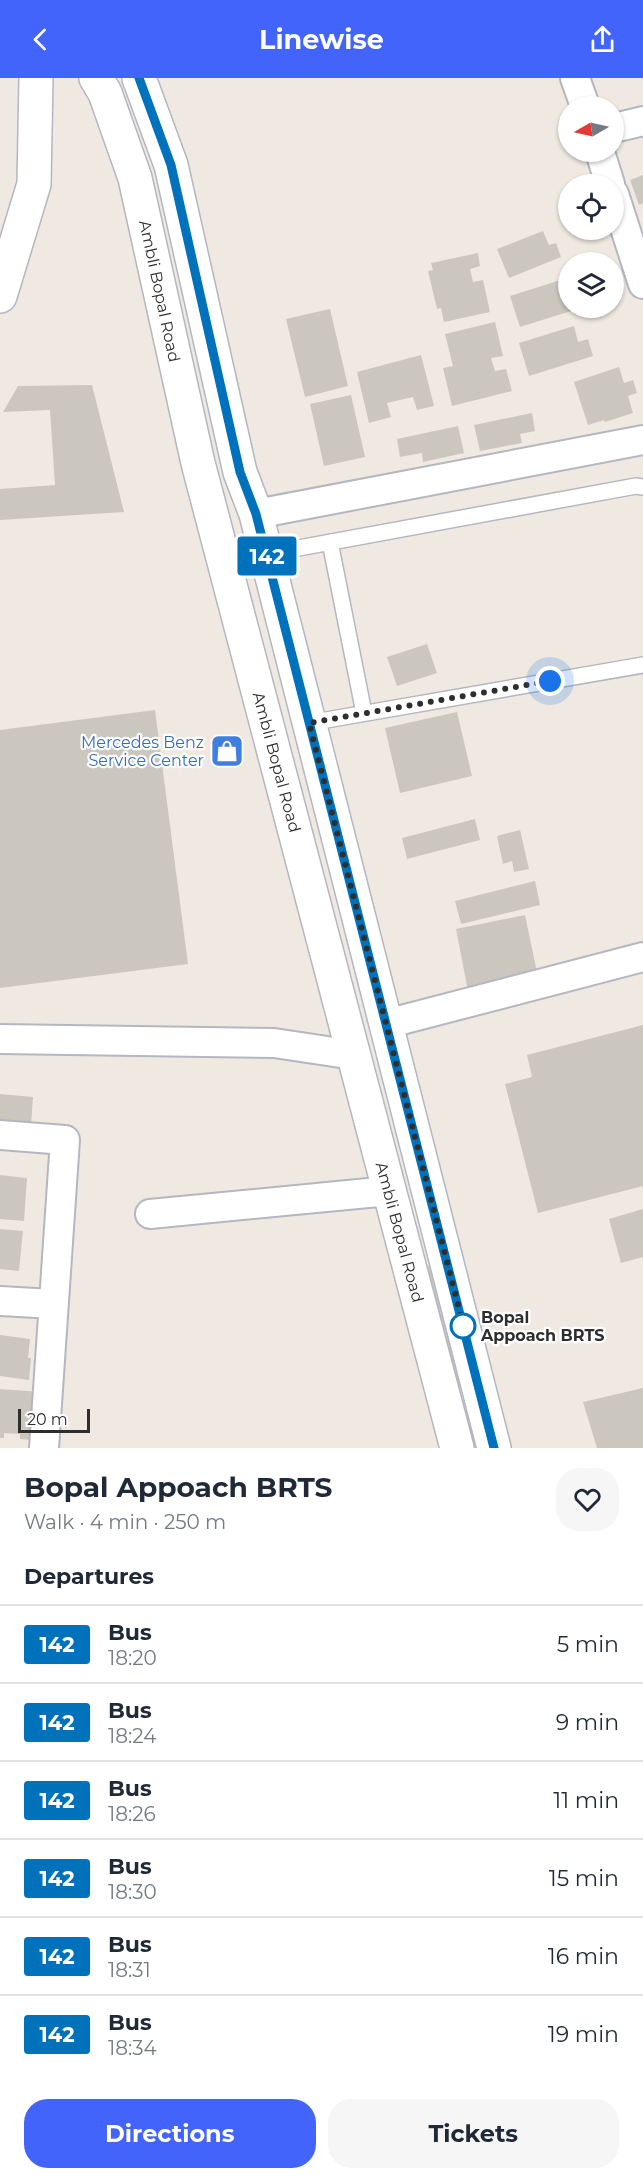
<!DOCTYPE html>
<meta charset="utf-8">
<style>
:root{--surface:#fff;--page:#f6f6f7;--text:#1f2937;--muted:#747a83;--line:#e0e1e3;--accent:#4264fb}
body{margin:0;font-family:Montserrat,sans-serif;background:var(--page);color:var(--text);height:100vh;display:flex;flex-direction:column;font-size:22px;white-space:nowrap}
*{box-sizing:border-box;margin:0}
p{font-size:20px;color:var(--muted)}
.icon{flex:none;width:33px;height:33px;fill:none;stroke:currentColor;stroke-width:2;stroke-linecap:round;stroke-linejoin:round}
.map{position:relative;height:1370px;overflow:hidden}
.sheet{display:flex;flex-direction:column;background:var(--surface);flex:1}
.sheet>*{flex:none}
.badge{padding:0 12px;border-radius:4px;font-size:21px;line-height:39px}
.needle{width:39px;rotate:261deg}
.buttons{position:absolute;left:558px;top:18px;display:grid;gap:12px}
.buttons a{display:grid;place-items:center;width:66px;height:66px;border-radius:50%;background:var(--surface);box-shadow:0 2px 4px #0004;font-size:30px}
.scale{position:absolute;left:18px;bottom:15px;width:72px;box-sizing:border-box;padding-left:6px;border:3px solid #2e2e2e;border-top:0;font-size:16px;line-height:21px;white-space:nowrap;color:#2e2e2e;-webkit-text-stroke:4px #fff;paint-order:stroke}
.you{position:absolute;width:30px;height:30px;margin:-15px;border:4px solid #fff;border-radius:50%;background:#1a73e8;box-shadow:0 0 0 9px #1a73e833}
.map>.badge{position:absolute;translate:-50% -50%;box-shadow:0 0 0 3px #fff}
h2{padding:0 24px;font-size:22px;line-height:54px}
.round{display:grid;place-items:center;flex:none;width:63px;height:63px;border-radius:24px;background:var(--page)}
.overview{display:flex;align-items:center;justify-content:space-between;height:102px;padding:0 24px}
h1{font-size:28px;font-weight:700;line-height:45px}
.cta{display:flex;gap:12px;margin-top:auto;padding:12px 24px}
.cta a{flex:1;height:69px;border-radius:24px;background:var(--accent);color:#fff;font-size:24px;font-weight:700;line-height:69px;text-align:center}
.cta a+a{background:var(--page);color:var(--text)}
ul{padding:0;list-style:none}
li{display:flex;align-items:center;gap:18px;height:78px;padding:0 24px;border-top:2px solid var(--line)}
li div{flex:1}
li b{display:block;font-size:22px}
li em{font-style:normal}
li .badge{min-width:66px;font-weight:700;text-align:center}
header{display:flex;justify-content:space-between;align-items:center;height:78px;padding:0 24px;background:var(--accent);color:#fff;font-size:27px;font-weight:700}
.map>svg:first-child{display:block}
.building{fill:#cbc7bf}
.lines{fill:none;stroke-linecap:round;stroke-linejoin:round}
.lane-casing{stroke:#b4b7c1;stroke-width:18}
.street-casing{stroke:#b4b7c1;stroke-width:32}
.secondary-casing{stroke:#b4b7c1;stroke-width:36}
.lane{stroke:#fff;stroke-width:15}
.street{stroke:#fff;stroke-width:28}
.secondary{stroke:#fff;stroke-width:33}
.line-casing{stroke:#fff;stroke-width:14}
.line{stroke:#0072bc;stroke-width:9}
.walk{stroke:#2e2e2e;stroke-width:6;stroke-dasharray:0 10.8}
.stop-dot{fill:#fff;stroke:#0072bc;stroke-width:3}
.labels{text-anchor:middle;stroke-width:4.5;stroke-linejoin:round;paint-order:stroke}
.street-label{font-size:16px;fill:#2e2e2e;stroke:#fff}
.shop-label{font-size:16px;fill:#366cbe;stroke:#fff;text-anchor:end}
.stop-label{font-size:16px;font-weight:bold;fill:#2e2e2e;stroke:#fff;text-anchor:start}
</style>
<header><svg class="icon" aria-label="back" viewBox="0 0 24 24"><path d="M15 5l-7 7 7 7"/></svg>Linewise<svg class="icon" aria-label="share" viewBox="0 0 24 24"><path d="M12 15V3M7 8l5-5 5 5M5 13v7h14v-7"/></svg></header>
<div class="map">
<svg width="643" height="1370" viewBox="0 0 643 1370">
<rect width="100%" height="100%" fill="#efe9e1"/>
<path class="building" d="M643,97V125L639,127L630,102Z
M543,153L549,167L556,165L561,179L509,200L497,171Z
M478,175L480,188L470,191L473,204L483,202L490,234L444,244L441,230L437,231L428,193L433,192L431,185Z
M564,201L568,215V230H573L574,232L520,249L510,218Z
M330,231L348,308L305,319L286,241Z
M495,244L503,278L491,280L495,293L506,291L512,313L452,328L443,290L453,288L445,256Z
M574,248L578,264L588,261L593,278L529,298L519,265Z
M421,277L434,328L417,332L413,319L387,325L391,339L369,345L357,294Z
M619,289L624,305L633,302L637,315L628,318L633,335L605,344L604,342L588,347L574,304Z
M92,307L124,434L0,442V411L55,407L50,332L3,334L18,308Z
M351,317L365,379L324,388L310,326Z
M532,335L535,353L520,356L522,365L480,373L474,347Z
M458,348L464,375L423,384L422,375L400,379L397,361Z
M427,566L437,595L397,608L387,579Z
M155,632L188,886L0,910V652Z
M457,634L472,698L400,715L385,650Z
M475,741L480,762L407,781L402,760Z
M520,752L529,791L514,794L512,783L503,786L497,758Z
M535,803L540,827L461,846L455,823Z
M525,837L538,899L468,913L456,851Z
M643,947V1108L538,1135L505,1006L532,999L527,977Z
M0,1016L33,1019L31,1048L0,1045Z
M0,1097L27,1100L24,1143L0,1141Z
M643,1131V1179L621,1185L609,1141Z
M0,1151L23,1153L19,1193L0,1191Z
M424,1185L444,1198L468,1314L454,1307Z
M0,1257L30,1261L28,1280H31L29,1302L0,1298Z
M643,1310V1370H597L583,1324Z
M0,1311L41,1314L31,1362L20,1361V1356L4,1355V1360H0Z"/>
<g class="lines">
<g class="lane-casing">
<path id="lane" d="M330,464L364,635
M266,476L636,408L643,409
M309,645L643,587"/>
</g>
<g class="street-casing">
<path id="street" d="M575,0L585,28
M614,50L643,43
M600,74L610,106
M614,116L643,206
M256,436L643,362
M386,946L643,879
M0,961L274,965L354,977
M0,1057L65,1062L44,1370
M150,1136L389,1113
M0,1223L53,1226"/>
</g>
<g class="secondary-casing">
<path id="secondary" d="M96,0L105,15L135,100L198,385L457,1370
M139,0L171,87L240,394L256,436L494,1370
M0,218L34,106L36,0"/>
</g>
<use href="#lane" class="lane"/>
<use href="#street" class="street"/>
<use href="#secondary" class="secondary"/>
</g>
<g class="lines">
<g class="line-casing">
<path id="line" d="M139,0L171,87L240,394L256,436L494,1370"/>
</g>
<use href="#line" class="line"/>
<path class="walk" d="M463,1248L466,1258L309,645L550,603"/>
</g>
<defs>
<g id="shop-square" transform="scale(1.725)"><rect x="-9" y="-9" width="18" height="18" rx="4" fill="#3f7fe0" stroke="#fff"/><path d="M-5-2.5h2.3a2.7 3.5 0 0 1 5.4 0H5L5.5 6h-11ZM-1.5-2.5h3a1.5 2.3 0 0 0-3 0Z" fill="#fff"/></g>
</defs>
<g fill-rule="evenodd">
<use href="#shop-square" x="227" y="673"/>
</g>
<circle class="stop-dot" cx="463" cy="1248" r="12"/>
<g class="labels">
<g class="street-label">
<text transform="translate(160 213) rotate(78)" y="6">Ambli Bopal Road</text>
<text transform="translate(277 684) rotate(75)" y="6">Ambli Bopal Road</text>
<text transform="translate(400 1154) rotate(75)" y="6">Ambli Bopal Road</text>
</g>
<g class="shop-label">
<text x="204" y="670">Mercedes Benz<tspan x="204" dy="18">Service Center</tspan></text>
</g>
<g class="stop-label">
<text x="481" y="1245">Bopal<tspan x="481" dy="18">Appoach BRTS</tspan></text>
</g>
</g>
</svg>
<div class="buttons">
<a><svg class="needle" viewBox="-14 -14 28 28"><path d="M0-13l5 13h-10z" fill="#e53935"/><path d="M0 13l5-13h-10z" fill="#747a83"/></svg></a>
<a><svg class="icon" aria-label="locate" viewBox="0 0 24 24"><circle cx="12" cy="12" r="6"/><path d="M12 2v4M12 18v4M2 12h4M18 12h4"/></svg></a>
<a><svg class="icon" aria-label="layers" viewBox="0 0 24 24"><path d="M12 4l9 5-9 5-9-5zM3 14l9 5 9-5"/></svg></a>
</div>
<div class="scale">20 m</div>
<div class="you" style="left:550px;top:603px"></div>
<b class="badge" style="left:267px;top:478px;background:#0072bc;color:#fff">142</b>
</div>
<section class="sheet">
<div class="overview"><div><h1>Bopal Appoach BRTS</h1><p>Walk · 4 min · 250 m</p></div><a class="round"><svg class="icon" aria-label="heart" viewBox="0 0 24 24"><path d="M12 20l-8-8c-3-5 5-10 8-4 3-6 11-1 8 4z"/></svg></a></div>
<h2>Departures</h2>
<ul>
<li><span class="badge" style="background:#0072bc;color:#fff">142</span><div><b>Bus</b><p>18:20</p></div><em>5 min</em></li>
<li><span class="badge" style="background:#0072bc;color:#fff">142</span><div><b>Bus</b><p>18:24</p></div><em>9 min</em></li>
<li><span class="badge" style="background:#0072bc;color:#fff">142</span><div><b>Bus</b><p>18:26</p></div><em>11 min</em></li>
<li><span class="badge" style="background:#0072bc;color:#fff">142</span><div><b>Bus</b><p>18:30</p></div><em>15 min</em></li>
<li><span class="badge" style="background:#0072bc;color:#fff">142</span><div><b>Bus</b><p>18:31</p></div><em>16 min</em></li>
<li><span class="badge" style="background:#0072bc;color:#fff">142</span><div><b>Bus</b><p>18:34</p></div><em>19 min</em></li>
</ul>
<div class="cta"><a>Directions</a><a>Tickets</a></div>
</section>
